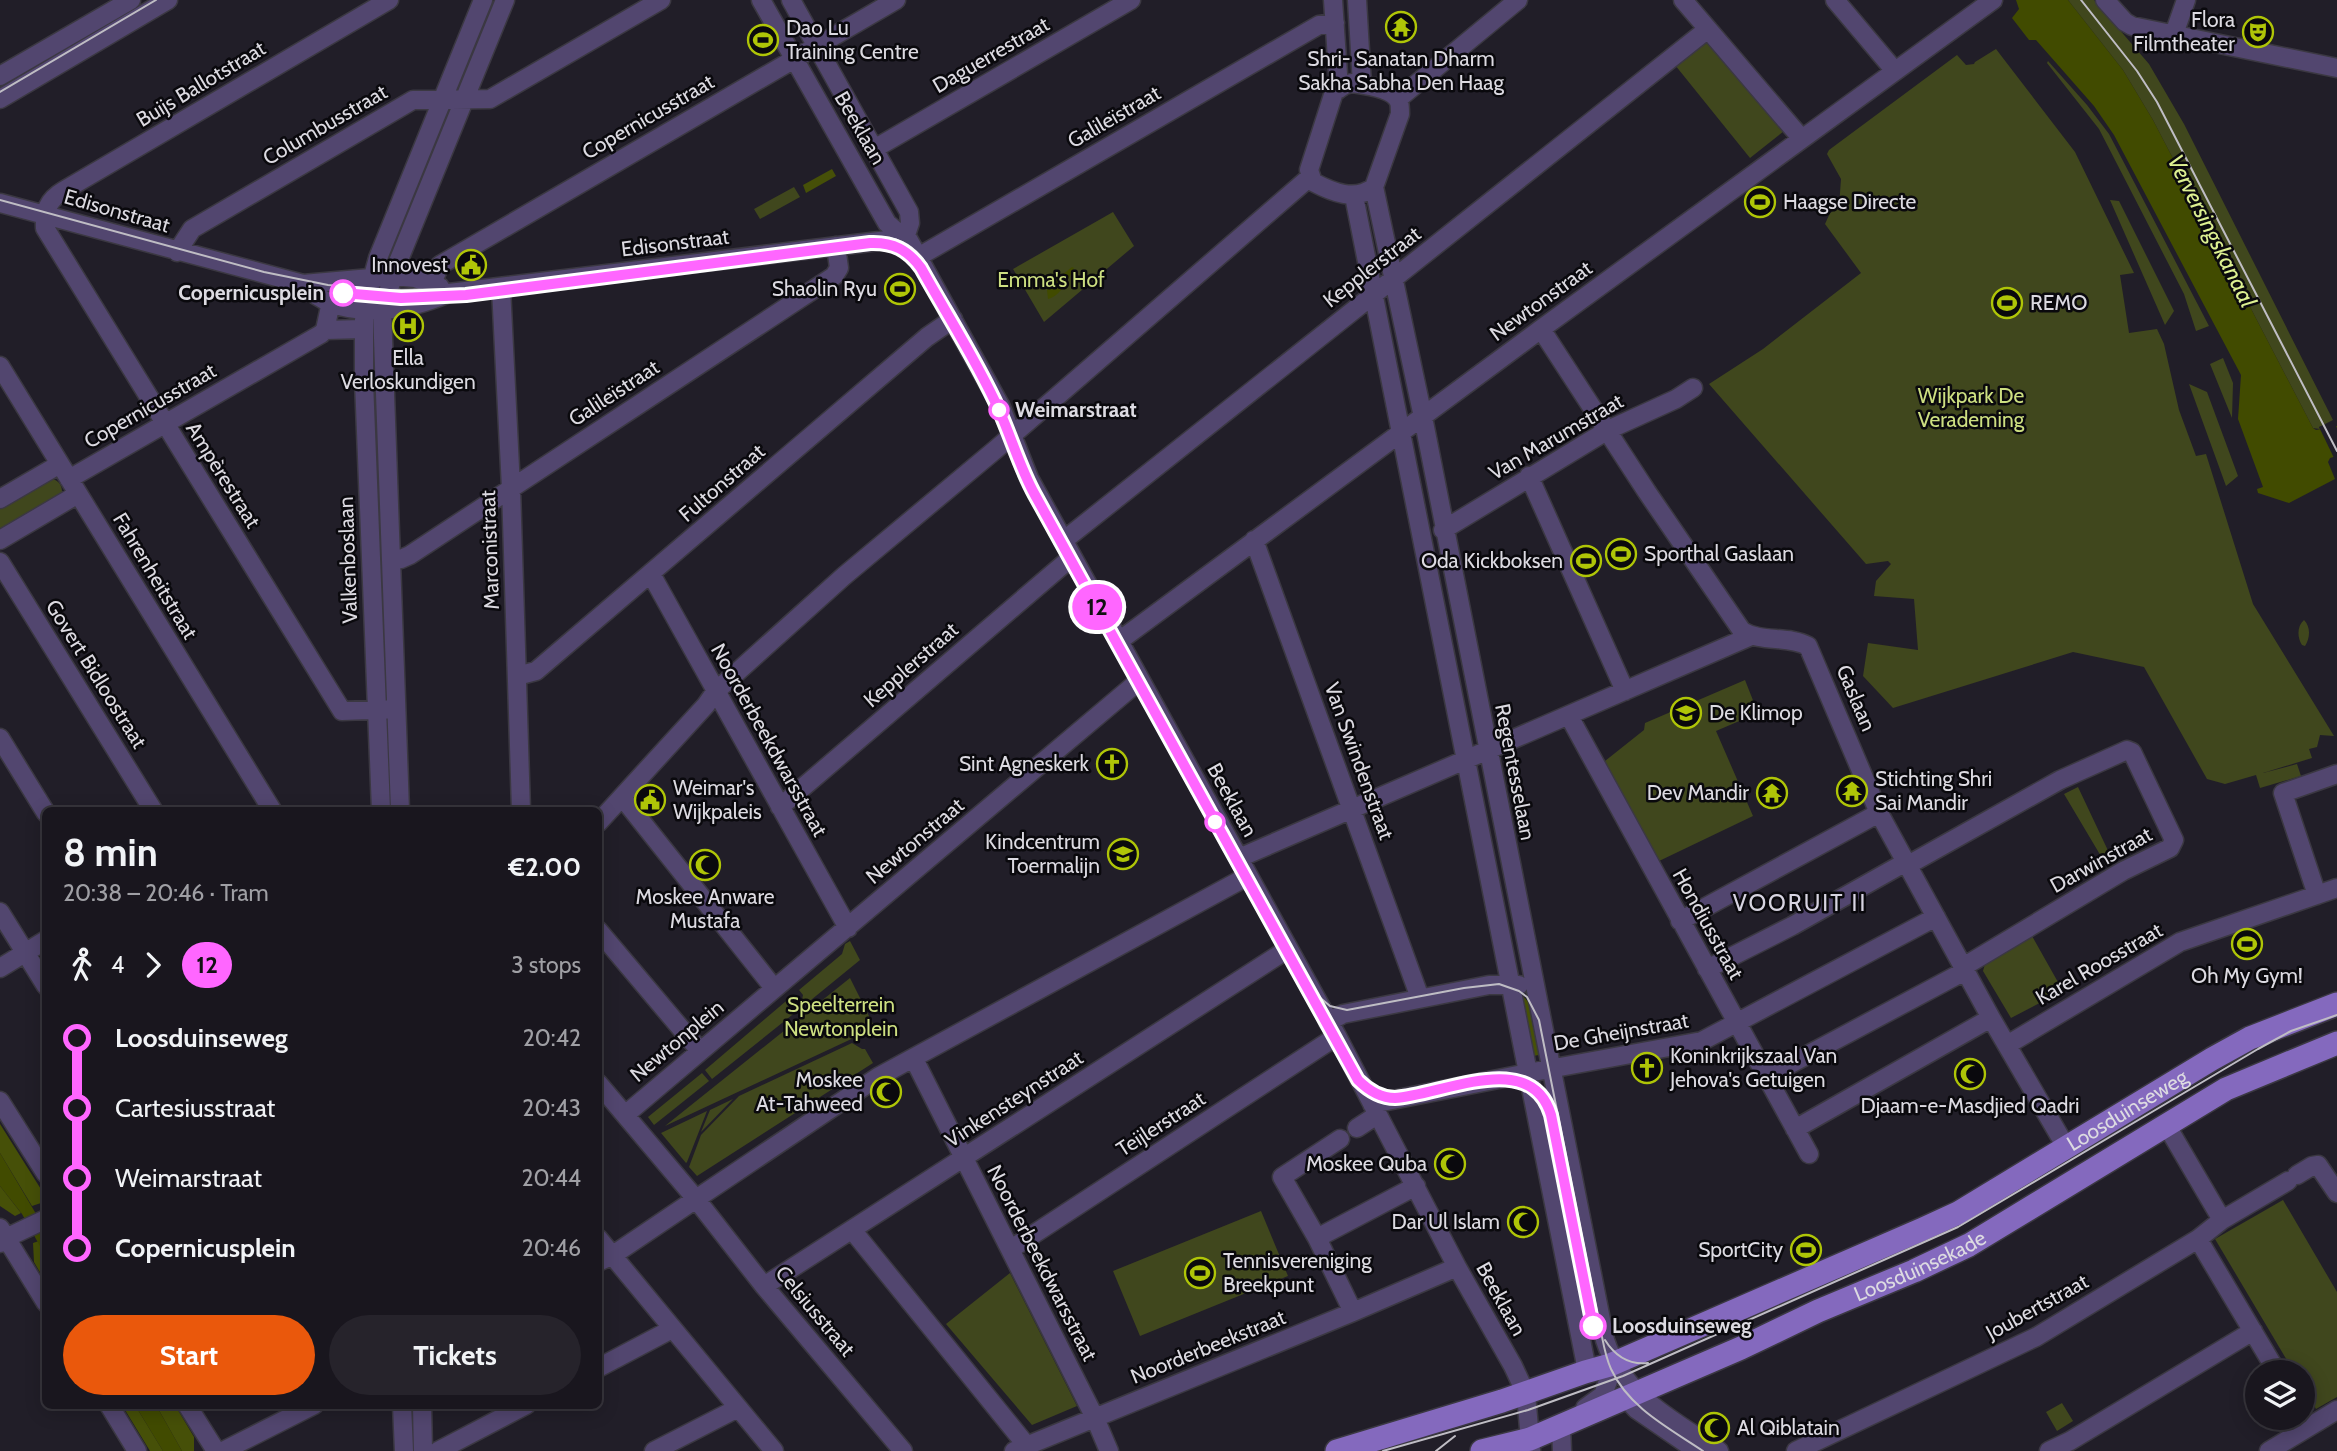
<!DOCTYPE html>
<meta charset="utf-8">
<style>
:root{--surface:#19161e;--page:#26232b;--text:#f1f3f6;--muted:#9f9fa4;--line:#37353c;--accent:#ea580c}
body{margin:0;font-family:Cabin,sans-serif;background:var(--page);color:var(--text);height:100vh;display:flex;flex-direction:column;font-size:26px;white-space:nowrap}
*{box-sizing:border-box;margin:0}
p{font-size:23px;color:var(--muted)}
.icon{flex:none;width:38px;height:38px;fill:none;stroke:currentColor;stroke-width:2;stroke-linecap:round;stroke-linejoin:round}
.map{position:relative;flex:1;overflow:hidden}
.side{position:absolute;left:42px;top:807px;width:560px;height:602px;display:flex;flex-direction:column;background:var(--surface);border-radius:10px;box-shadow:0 4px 18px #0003,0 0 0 2px var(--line)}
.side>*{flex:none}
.badge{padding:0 14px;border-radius:23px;font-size:24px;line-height:46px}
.buttons{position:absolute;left:2245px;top:1360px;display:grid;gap:14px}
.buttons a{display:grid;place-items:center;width:70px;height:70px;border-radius:50%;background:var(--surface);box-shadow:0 4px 18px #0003,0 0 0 2px var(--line);font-size:35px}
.map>.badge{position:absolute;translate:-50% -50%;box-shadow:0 0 0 4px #fff}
.legs{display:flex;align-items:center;gap:10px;height:77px;padding:0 21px;font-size:23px}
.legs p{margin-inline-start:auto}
.overview{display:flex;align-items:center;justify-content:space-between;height:119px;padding:0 21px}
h1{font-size:38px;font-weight:700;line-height:52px}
.button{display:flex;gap:14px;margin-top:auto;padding:14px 21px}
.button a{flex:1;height:80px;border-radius:42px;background:var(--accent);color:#fff;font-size:28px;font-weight:700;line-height:80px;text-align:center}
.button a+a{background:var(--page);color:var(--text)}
ul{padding:0 21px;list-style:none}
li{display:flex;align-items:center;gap:24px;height:70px;font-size:26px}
li i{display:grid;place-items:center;width:10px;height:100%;margin:0 9px;background:currentColor}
li i::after{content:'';width:18px;height:18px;margin:-9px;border:5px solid;border-radius:50%;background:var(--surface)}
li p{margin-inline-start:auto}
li:first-child i{background:linear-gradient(#0000 50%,currentColor 0)}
li:last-child i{background:linear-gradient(currentColor 50%,#0000 0)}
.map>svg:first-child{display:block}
.green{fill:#40471d}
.forest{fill:#465008}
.water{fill:#414b00}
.pier{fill:#211e28}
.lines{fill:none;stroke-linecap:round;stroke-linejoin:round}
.minor-casing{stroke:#3b3842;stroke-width:21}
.major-casing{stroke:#3b3842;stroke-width:26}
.minor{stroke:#52466f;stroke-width:18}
.major{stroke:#8469be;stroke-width:23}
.tram{stroke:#bfbdc4;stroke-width:2}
.line-1-casing{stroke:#fff;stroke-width:16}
.line-1{stroke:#f6f;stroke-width:10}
.stop-1-dot{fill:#fff;stroke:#f6f;stroke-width:3.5}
.labels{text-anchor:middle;stroke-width:5;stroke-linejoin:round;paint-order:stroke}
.poi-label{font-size:21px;fill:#dcdae1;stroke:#0a090d;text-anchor:end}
.street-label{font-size:21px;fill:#dcdae1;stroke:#0a090d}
.park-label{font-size:21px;fill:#cddf81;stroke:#0a090d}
.stop-label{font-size:21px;font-weight:bold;fill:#dcdae1;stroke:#0a090d;text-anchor:start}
.water-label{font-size:23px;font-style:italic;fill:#ddf091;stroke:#0a090d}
.neighbourhood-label{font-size:23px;letter-spacing:2px;fill:#d7d4e1;stroke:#0a090d}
</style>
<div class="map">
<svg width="2337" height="1451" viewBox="0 0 2337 1451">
<rect width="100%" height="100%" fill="#211e28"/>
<path class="green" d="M2068,0H2094L2149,64L2184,124L2333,420L2319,427L2320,429L2313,428L2153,120L2123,70Z
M1708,38L1784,131L1750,158L1675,65Z
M1996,49L2075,152L2134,273L2120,275L2129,333L2157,329L2164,344L2179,410L2196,456L2206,454L2253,604L2334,736L2320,735L2317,747L2309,749L2312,758L2263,773L2297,764L2301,776L2260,788L2256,775L2225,784L2207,779L2144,667L2073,652L1893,708L1863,676L1868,643L1918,650L1914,599L1874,596L1876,581L1891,564L1888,561L1866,564L1709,384L1763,349L1861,273L1825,224L1830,213L1839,207L1841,179L1827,154L1829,150L1957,55L1966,65L1974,64L1975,62Z
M2048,61L2087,105L2109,134L2209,326L2196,331L2184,294L2099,129L2047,63Z
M453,103L457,105L397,258L384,256C400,232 411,205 417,177L421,178L440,130L441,118L447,119Z
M794,187L800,197L760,219L754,209Z
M2110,200L2119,201L2174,311L2165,325Z
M1113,212L1134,246L1044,322L1013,269Z
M2223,358L2233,383L2232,418L2210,364Z
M2189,384L2207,392L2238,476L2226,486Z
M49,478C59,480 63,485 62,496L0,532V507Z
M2304,620C2311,627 2310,638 2305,646L2302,645C2297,637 2297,626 2304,620Z
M1745,680L1758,713L1716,731L1753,816L1657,862L1605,761L1644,730L1645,723Z
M2078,787L2112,859L2105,863L2064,794Z
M2032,936L2063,991L2011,1018L1983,971L1985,964Z
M850,941L860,960L811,1000H802L803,995L799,990L842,954L845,944Z
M850,978L875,1028L665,1126Z
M792,996L802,1007L712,1079L705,1070Z
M852,1043L862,1049H865L873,1063L697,1176L689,1167L701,1135L739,1096Z
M702,1073L709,1081L654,1125L648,1117Z
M733,1099L701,1132L710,1110Z
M707,1111L687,1162L686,1163L661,1133Z
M2283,1200L2337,1292V1397L2316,1409L2303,1387V1372H2294L2215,1239Z
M1261,1211L1288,1276L1140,1336L1113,1271Z
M1010,1273L1077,1406L1032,1425L946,1324Z
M2062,1403L2073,1421L2057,1431L2046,1412Z"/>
<path class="forest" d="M832,169L836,176L806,193L803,185Z
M1516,995H1522L1532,1006L1544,1054L1528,1057Z
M0,1124L44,1194L41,1203L32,1206L0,1153Z
M0,1186L21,1213L15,1216L0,1206Z
M39,1241L46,1255L45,1281L34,1262L33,1243Z
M122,1405H135L163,1451H150Z
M156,1405H175L194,1437V1451H182Z"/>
<path class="water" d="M2016,0H2068L2123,70L2153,120L2313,428L2316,430L2337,426V456L2330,458L2328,462L2335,479L2289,503L2258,493L2257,489L2263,487L2238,419L2241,375L2114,135L2094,106L2036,40H2029L2012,18L2019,9Z
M1072,267L1074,268C1068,279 1061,296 1048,299L1047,290L1051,284Z
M0,1153L45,1229V1255L22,1214L0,1186Z
M135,1405H156L182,1451H163Z"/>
<path class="pier" d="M2334,423L2337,428V460H2335L2319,427Z"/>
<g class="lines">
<g class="minor-casing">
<path id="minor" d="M389,0L63,191C48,200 44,211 45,228L342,711L396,709
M761,0L887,223L896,231L906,235
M791,0L909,212L910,223L906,235L1000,405L1029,478L1337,1036L1457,1267L1513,1366L1526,1394L1531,1451
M1333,0L1339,89
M1357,0L1362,84
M1683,0L1802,139
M1835,0L1895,71
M2105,0L2125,22L2132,26L2337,68
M2174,34L2186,0
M0,76L131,0
M1352,83C1365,85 1394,88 1399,102C1400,105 1400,111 1400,114L1374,187C1355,202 1332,192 1313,182L1309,170L1334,92L1345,85Z
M0,99L168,0
M1398,99L1518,0
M874,149L1131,0
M1374,187L1423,417L1605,1340C1623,1396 1673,1420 1719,1451
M1354,196L1585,1360V1372
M0,203L303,284L393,276L415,278L440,287
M177,252L192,229L413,100L490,99L661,0
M918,257L1319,25L1335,23
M432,283L440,265L896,0
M303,284C339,323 406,312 449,293L896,239L906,235
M501,288L511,488L521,810
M1541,329L1647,492L1742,631C1762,643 1788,635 1808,646L1879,813L1991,1018L2066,1147
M325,330L363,329
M0,366L272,810
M1529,476L1625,691
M69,479L321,334L325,330L331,302
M0,499L60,464
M1443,530L1608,430L1676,399L1693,388
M0,540L78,494
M1254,540L1420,998
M1063,541L1708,29
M392,560L401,559L410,555L834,276L839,268L836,246
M0,562L153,810
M651,574L848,928
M1119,641L1541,329L1993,0
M517,676L536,671L927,337L953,319
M1569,716L1809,1154
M0,738L46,813
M622,797L774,988
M780,807L1072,557
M381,810L364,381V309L378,258L483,0
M400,810L382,310L398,262L505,0
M598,823L706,705L715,692L844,576L995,450L1310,177
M1239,858L1751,636
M1908,865L2060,780L2127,750L2132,752L2174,840L2170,848L2123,871L1963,967
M2317,895L2283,793L2337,774
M0,912L46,986
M1680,921L1879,813
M598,930L700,1051
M0,968L46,940
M1707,969L1792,926L1906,862
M1328,1022L1343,1014L1489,985H1519
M2007,1045L2180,942L2337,888
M914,1059L1095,1418L1109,1451
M1766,1077L1965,971
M598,1083L696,1199L878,1077L1248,876
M0,1101L46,1174
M1372,1104L1549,1069L1702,1041L1936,917
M625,1115L1140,680
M2167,1126L2222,1220
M1357,1128L1377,1115
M1795,1129L1991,1018
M1340,1139L1282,1177L1317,1238L1353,1312
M2297,1175L2312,1166L2318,1165L2337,1193
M0,1228L46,1303
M853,1231L1027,1446
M598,1238L774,1451
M1317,1238L1416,1186
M2198,1239L2277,1372
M0,1243L6,1238L46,1219
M1011,1249L1337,1036
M598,1262L613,1255L696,1199L764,1286L903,1451
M764,1286L1288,949
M598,1368L672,1329
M1625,1397L1636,1409L1697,1451
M109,1405L137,1451
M187,1405L216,1451
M402,1405L404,1451
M422,1405L423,1451
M1585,1408L1603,1395L1614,1364
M1561,1426L1562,1451
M223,1451L314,1405
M438,1451L526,1405
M654,1451L738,1408
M1014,1451L1353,1312L1457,1267
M1796,1451L2036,1337L2198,1239L2222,1220L2288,1181
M2049,1451L2070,1441L2253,1331
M2269,1451L2337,1410"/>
</g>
<g class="major-casing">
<g id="major">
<path id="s1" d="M1337,1451L1502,1401L1585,1372L1610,1365L1923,1229L1958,1213L2212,1059L2250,1038L2337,1004"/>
<path id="s2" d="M1482,1451L1530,1439L1741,1348L1818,1311L1914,1271L1969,1245L2226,1089L2337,1043"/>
</g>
</g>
<use href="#minor" class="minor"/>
<use href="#major" class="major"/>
<path class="tram" d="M2081,0L2137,71L2157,102L2337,451
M0,92L156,0
M0,200L264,272L328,285L388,290L470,289L876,237C896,237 910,243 923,259L1000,400L1025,463L1040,493L1318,996L1330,1006L1347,1010L1464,988L1499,984L1519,991L1527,997L1539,1020L1600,1327C1603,1341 1605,1356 1611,1369C1629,1408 1669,1428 1703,1451
M1309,993L1352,1071C1360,1083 1370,1094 1385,1097C1396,1099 1407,1096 1417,1094C1461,1085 1537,1054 1552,1119
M1605,1340C1615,1356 1629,1365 1648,1363
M1383,1451L1528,1410L1623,1376L1958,1227L2258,1049L2291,1031L2337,1015
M1436,1451L1455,1436"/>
</g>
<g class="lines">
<g class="line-1-casing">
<path id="line-1" d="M343,293L401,298L466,295L870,243C893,242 908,250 921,268C947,315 977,361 999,410C1012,439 1020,468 1035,495L1358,1080C1369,1091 1380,1098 1395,1098C1442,1095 1531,1048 1551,1115L1593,1326"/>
</g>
<use href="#line-1" class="line-1"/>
</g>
<defs>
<g id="temple-ring" transform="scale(1.575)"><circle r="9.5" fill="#0a090d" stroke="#afc507" stroke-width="1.5"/><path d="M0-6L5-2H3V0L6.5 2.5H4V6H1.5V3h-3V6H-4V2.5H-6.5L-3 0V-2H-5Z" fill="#afc507"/></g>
<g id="theatre-ring" transform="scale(1.575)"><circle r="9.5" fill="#0a090d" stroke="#afc507" stroke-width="1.5"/><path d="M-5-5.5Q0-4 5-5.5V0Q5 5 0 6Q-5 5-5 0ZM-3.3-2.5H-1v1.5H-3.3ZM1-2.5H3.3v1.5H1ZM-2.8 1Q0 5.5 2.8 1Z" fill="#afc507"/></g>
<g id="stadium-ring" transform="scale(1.575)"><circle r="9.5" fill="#0a090d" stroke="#afc507" stroke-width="1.5"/><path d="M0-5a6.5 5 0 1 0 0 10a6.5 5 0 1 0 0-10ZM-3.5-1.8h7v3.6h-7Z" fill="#afc507"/></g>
<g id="civic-ring" transform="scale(1.575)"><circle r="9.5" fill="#0a090d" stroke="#afc507" stroke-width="1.5"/><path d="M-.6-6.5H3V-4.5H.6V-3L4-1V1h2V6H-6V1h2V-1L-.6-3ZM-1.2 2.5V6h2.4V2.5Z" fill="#afc507"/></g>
<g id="hospital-ring" transform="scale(1.575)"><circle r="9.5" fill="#0a090d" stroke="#afc507" stroke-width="1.5"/><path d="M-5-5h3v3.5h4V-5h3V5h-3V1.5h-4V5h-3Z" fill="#afc507"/></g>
<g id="school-ring" transform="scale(1.575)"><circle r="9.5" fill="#0a090d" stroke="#afc507" stroke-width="1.5"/><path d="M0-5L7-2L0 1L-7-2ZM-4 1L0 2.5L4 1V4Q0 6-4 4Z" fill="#afc507"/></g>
<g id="church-ring" transform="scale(1.575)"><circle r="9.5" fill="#0a090d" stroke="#afc507" stroke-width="1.5"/><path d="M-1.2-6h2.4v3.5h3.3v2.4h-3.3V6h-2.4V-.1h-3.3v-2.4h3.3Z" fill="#afc507"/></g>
<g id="mosque-ring" transform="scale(1.575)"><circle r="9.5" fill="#0a090d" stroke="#afc507" stroke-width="1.5"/><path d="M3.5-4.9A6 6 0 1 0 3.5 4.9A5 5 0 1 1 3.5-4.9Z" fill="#afc507"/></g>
</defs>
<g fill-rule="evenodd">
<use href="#temple-ring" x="1401" y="27"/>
<use href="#theatre-ring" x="2258" y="32"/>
<use href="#stadium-ring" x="763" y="40"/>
<use href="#stadium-ring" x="1760" y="202"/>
<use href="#civic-ring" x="471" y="265"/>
<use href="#stadium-ring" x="900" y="289"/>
<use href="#stadium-ring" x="2007" y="303"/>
<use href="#hospital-ring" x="408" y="326"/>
<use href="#stadium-ring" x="1621" y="554"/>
<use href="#stadium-ring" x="1586" y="561"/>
<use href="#school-ring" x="1686" y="713"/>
<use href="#church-ring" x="1112" y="764"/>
<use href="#temple-ring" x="1852" y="791"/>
<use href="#temple-ring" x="1772" y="793"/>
<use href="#civic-ring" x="650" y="800"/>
<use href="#school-ring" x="1123" y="854"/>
<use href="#mosque-ring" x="705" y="865"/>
<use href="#stadium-ring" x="2247" y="944"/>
<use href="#church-ring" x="1647" y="1068"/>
<use href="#mosque-ring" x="1970" y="1074"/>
<use href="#mosque-ring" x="886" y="1092"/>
<use href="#mosque-ring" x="1450" y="1164"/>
<use href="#mosque-ring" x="1523" y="1222"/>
<use href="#stadium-ring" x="1806" y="1250"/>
<use href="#stadium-ring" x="1200" y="1273"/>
<use href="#mosque-ring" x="1714" y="1428"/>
</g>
<g class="stop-1-dot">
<circle cx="343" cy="293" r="12"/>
<circle cx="999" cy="410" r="9"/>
<circle cx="1215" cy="822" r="9"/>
<circle cx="1593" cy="1326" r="12"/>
</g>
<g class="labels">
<g class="poi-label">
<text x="2235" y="27">Flora<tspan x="2235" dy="24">Filmtheater</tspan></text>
<text x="786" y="35" text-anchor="start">Dao Lu<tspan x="786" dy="24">Training Centre</tspan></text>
<text x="1401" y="66" text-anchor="middle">Shri- Sanatan Dharm<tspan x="1401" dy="24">Sakha Sabha Den Haag</tspan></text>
<text x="1783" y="209" text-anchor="start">Haagse Directe</text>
<text x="448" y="272">Innovest</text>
<text x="877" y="296">Shaolin Ryu</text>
<text x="2030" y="310" text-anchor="start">REMO</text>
<text x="408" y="365" text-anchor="middle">Ella<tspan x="408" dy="24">Verloskundigen</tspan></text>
<text x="1644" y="561" text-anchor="start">Sporthal Gaslaan</text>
<text x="1563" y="568">Oda Kickboksen</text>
<text x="1709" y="720" text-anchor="start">De Klimop</text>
<text x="1089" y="771">Sint Agneskerk</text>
<text x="1875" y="786" text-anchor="start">Stichting Shri<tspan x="1875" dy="24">Sai Mandir</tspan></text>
<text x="673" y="795" text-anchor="start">Weimar's<tspan x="673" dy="24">Wijkpaleis</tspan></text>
<text x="1749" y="800">Dev Mandir</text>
<text x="1100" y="849">Kindcentrum<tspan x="1100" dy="24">Toermalijn</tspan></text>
<text x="705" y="904" text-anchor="middle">Moskee Anware<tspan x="705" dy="24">Mustafa</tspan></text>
<text x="2247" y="983" text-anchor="middle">Oh My Gym!</text>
<text x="1670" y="1063" text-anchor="start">Koninkrijkszaal Van<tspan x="1670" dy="24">Jehova's Getuigen</tspan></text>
<text x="863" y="1087">Moskee<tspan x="863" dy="24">At-Tahweed</tspan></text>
<text x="1970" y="1113" text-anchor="middle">Djaam-e-Masdjied Qadri</text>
<text x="1427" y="1171">Moskee Quba</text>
<text x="1500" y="1229">Dar Ul Islam</text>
<text x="1783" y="1257">SportCity</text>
<text x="1223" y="1268" text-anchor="start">Tennisvereniging<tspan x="1223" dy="24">Breekpunt</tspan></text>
<text x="1737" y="1435" text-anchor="start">Al Qiblatain</text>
</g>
<g class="street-label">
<text transform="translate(991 55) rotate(-30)" y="7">Daguerrestraat</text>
<text transform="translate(201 84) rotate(-31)" y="7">Buijs Ballotstraat</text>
<text transform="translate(648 117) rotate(-30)" y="7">Copernicusstraat</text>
<text transform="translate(1114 117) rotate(-30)" y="7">Galileïstraat</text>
<text transform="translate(325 125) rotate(-30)" y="7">Columbusstraat</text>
<text transform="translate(860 128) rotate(60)" y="7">Beeklaan</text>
<text transform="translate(117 211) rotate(16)" y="7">Edisonstraat</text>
<text transform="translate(675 243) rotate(-7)" y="7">Edisonstraat</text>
<text transform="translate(1372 267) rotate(-38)" y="7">Kepplerstraat</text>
<text transform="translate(1541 301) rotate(-36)" y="7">Newtonstraat</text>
<text transform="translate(614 393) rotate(-33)" y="7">Galileïstraat</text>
<text transform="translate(150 406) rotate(-30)" y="7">Copernicusstraat</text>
<text transform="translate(1556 437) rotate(-30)" y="7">Van Marumstraat</text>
<text transform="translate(223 475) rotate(58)" y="7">Ampèrestraat</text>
<text transform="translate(722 483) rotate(-41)" y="7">Fultonstraat</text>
<text transform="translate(490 550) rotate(-92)" y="7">Marconistraat</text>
<text transform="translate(348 560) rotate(-92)" y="7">Valkenboslaan</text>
<text transform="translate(155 576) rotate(59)" y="7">Fahrenheitstraat</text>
<text transform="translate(911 665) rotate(-41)" y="7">Kepplerstraat</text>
<text transform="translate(96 674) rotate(58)" y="7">Govert Bidloostraat</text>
<text transform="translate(1856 698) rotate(67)" y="7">Gaslaan</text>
<text transform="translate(769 740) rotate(61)" y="7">Noorderbeekdwarsstraat</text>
<text transform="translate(1359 761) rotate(70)" y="7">Van Swindenstraat</text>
<text transform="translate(1515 772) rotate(79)" y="7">Regentesselaan</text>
<text transform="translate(1232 800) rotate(61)" y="7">Beeklaan</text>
<text transform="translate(915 841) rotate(-40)" y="7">Newtonstraat</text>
<text transform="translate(2101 860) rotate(-29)" y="7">Darwinstraat</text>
<text transform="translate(1708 924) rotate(61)" y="7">Hondiusstraat</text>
<text transform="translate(2099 964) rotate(-30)" y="7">Karel Roosstraat</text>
<text transform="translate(1621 1032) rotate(-10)" y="7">De Gheijnstraat</text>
<text transform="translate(677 1041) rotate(-40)" y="7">Newtonplein</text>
<text transform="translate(1014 1099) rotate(-33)" y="7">Vinkensteynstraat</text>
<text dy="7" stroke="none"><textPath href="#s1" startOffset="864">Loosduinseweg</textPath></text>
<text transform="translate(1161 1124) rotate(-33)" y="7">Teijlerstraat</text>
<text transform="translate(1042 1263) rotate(63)" y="7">Noorderbeekdwarsstraat</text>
<text dy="7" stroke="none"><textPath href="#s2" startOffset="476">Loosduinsekade</textPath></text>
<text transform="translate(1501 1299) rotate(61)" y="7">Beeklaan</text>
<text transform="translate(2037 1307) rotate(-29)" y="7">Joubertstraat</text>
<text transform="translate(815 1311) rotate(50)" y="7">Celsiusstraat</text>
<text transform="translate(1208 1347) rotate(-22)" y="7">Noorderbeekstraat</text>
</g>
<g class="park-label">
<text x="1051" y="287">Emma's Hof</text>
<text x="1971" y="403">Wijkpark De<tspan x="1971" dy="24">Verademing</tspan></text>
<text x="841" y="1012">Speelterrein<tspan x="841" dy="24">Newtonplein</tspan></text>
</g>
<g class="stop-label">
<text x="324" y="300" text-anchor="end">Copernicusplein</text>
<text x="1015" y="417">Weimarstraat</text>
<text x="1612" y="1333">Loosduinseweg</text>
</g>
<g class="water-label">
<text transform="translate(2212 231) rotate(63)" y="8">Verversingskanaal</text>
</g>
<g class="neighbourhood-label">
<text x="1800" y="911">VOORUIT II</text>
</g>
</g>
</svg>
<div class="buttons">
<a><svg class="icon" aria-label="layers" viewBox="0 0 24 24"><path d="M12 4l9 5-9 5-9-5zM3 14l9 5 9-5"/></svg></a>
</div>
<b class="badge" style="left:1097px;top:607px;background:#f6f;color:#111">12</b>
<section class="side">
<div class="overview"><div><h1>8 min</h1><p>20:38 – 20:46 · Tram</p></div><b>€2.00</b></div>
<div class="legs"><svg class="icon" aria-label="walk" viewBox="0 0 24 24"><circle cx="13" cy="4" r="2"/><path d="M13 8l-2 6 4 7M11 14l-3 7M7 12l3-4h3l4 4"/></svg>4<svg class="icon" aria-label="forward" viewBox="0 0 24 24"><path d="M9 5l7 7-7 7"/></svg><b class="badge" style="background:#f6f;color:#111">12</b><p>3 stops</p></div>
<ul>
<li><i style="color:#f6f"></i><b>Loosduinseweg</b><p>20:42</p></li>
<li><i style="color:#f6f"></i><span>Cartesiusstraat</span><p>20:43</p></li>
<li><i style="color:#f6f"></i><span>Weimarstraat</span><p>20:44</p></li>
<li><i style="color:#f6f"></i><b>Copernicusplein</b><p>20:46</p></li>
</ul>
<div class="button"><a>Start</a><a>Tickets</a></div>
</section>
</div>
